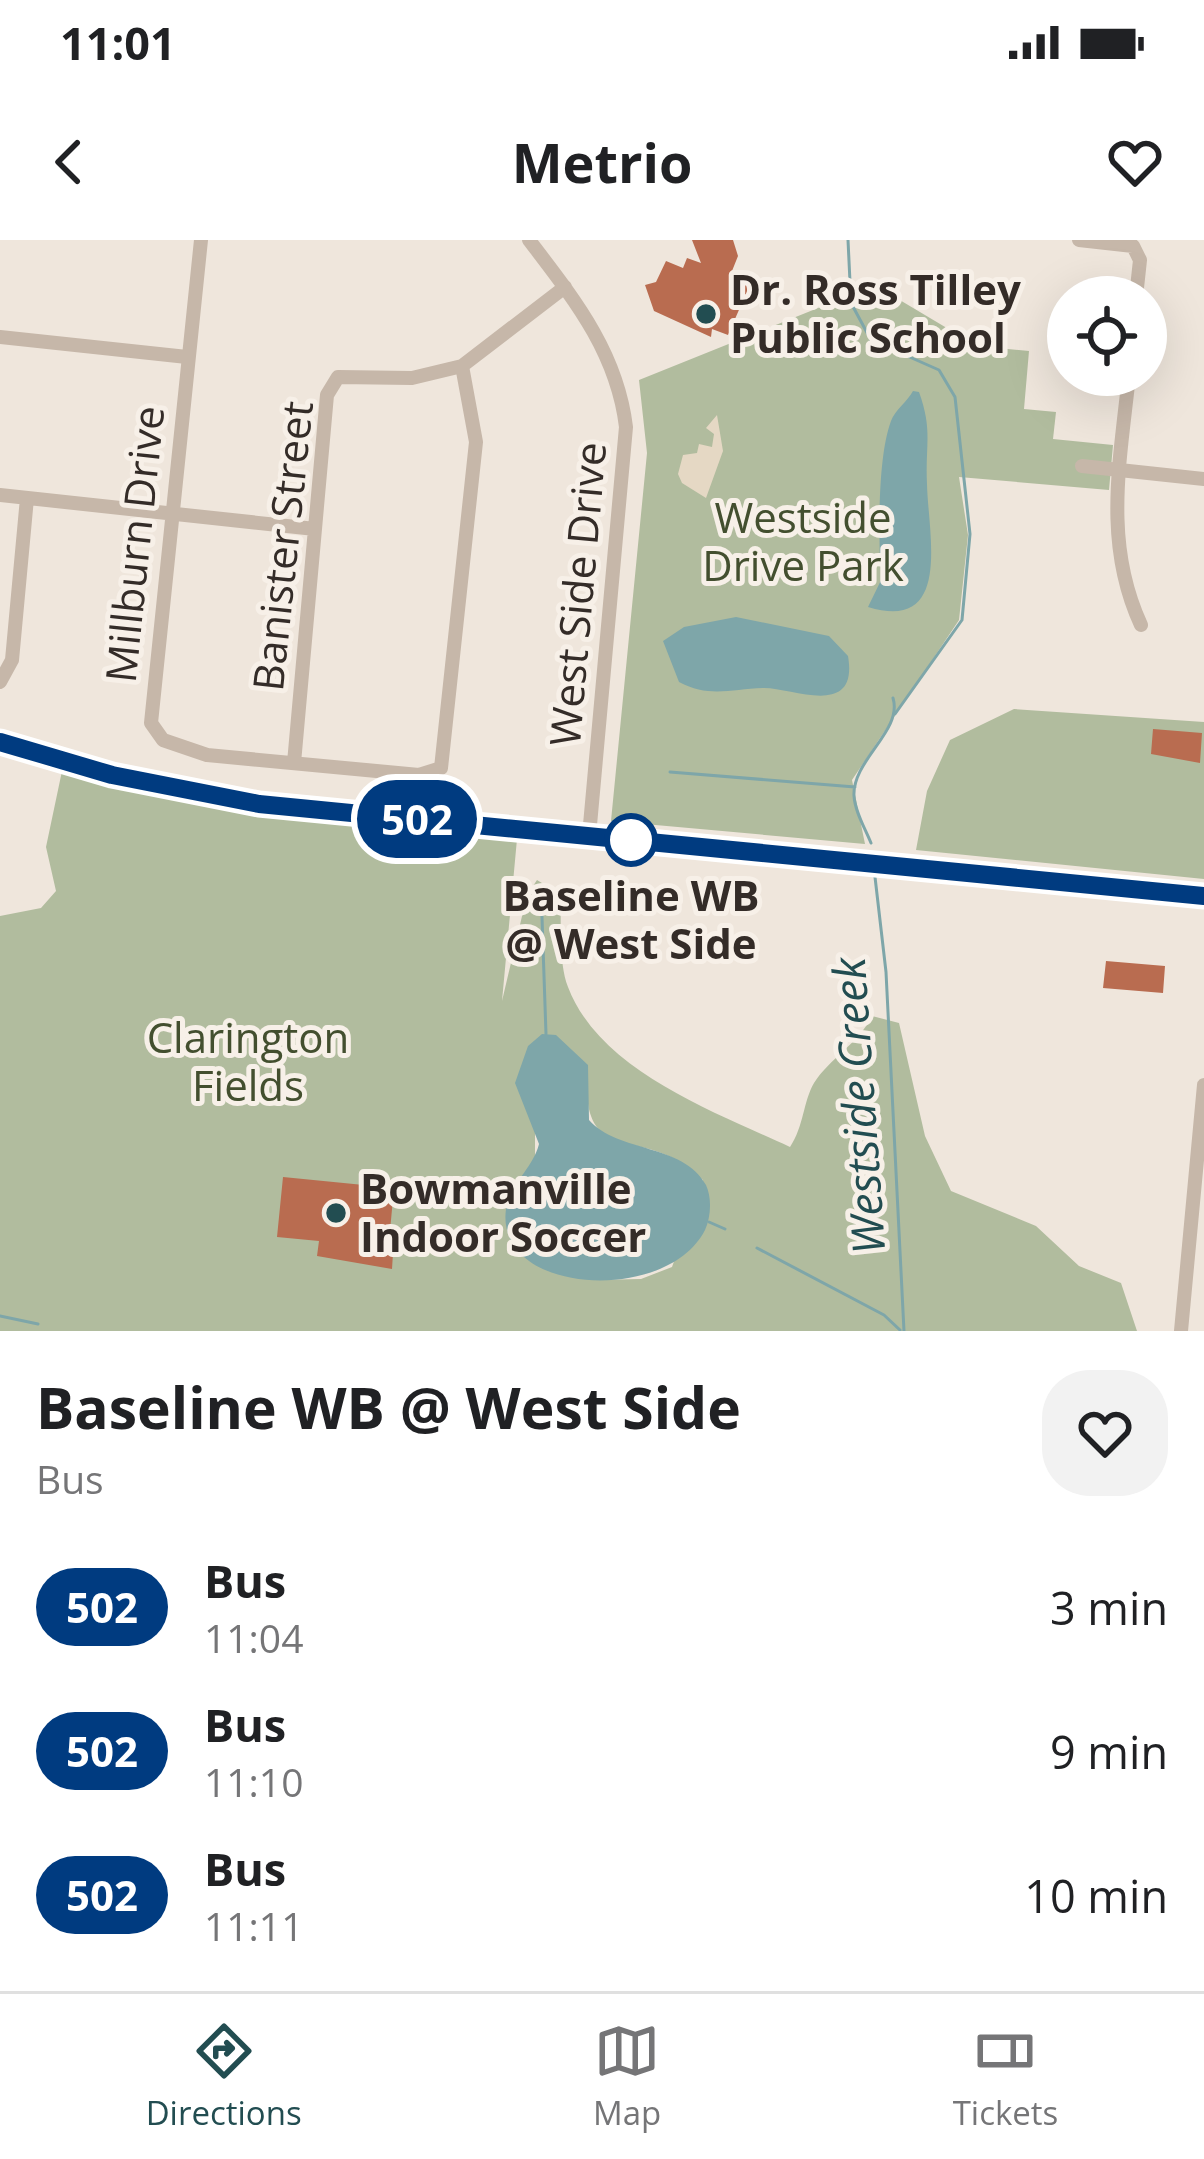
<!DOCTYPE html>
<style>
:root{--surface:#fff;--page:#f2f2f2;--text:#202124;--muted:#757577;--line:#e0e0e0;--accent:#224d51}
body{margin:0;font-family:"Open Sans",sans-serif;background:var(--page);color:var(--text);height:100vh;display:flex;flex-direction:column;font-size:45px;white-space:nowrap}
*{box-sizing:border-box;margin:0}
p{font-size:39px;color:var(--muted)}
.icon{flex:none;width:66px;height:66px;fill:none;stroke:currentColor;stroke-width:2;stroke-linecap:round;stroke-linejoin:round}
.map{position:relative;height:1091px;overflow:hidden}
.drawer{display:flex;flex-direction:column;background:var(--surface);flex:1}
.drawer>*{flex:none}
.badge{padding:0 24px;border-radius:39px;font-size:42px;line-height:78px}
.controls{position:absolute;left:1047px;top:36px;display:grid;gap:24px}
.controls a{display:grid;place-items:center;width:120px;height:120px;border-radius:50%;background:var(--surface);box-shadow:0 12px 48px #0002;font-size:60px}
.map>.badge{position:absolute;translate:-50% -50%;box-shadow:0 0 0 6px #fff}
.round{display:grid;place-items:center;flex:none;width:126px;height:126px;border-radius:48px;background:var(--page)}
.head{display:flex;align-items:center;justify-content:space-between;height:204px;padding:0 36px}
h1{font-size:57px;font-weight:700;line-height:90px}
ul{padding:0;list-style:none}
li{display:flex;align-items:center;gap:36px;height:144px;padding:0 36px}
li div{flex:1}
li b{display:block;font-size:45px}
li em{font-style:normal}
li .badge{min-width:132px;font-weight:700;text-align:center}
.status{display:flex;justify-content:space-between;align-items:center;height:84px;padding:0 60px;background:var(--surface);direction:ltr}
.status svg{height:33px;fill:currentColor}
header{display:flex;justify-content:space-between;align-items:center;height:156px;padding:0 36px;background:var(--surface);font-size:54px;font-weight:700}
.tab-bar{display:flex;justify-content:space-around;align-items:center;height:168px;border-top:3px solid var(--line);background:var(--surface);font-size:33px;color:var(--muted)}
.tab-bar a{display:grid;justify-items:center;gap:6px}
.tab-bar .selected{color:var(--accent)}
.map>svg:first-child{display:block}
.green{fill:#b1bc9e;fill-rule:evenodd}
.plaza{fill:#e5d8c4}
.water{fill:#7ea6a9}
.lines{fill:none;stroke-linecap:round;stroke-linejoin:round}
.stream{stroke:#7ea6a9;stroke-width:3}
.building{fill:#b96c50}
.street{stroke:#c6b7a9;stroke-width:14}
.secondary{stroke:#99877b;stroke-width:18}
.line-casing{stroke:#fff;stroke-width:27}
.line{stroke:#003b80;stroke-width:18}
.poi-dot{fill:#224d51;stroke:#f7f0e8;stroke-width:4.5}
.stop-dot{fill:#fff;stroke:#003b80;stroke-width:6}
.labels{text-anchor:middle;stroke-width:10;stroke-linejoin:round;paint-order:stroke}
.poi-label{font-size:42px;font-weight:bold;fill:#342c28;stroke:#f7f0e8;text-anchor:start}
.park-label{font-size:42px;fill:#434f2f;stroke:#f7f0e8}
.street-label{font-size:42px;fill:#342c28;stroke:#f7f0e8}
.stop-label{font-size:42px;font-weight:bold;fill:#342c28;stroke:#f7f0e8}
.water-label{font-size:45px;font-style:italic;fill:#224d51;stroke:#f7f0e8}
</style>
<div class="status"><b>11:01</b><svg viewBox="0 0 49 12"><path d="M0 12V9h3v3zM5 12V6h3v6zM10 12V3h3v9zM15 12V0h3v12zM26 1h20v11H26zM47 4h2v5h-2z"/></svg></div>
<header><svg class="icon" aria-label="back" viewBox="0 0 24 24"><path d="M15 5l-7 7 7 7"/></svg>Metrio<svg class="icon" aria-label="heart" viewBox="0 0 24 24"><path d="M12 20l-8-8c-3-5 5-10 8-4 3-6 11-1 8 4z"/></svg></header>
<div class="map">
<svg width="1204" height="1091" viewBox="0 0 1204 1091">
<rect width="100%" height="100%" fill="#efe6dc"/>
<path class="green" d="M888,53L977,106L1029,111L1024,169L1056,172L1053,199L1113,205L1109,250L959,237L968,295L959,380L852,540L865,604L611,581L647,213L639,140L828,64Z
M1014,469L1204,482V639L916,610L927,551L950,500Z
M62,531L222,569L517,599L502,761L527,655L537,640L560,654C562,681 558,721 568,747C600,831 715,872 790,907C804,886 803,862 814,843C830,818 858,804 872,776L899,783L925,896L951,951L1036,986L1079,1026L1121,1043L1137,1091H0V676L41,668L56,651L46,607ZM587,855C591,912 630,897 671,917C682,923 693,932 703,940L672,1027L641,1039L595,1040L506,967L535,920V885Z"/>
<path class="plaza" d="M717,175L723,211L706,258L682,243L678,234L683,215L697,213L699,204L712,207L714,194L706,188Z"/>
<path class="water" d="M913,151L919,152C933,191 925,205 927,244C928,294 953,393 868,367L886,330L880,324C879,286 878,216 891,181C895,170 907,162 913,151Z
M736,377L829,396L848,416C859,480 791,447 763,448C731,449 709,458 679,442L663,401L684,387Z
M542,794L556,795L588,825L589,880C618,913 683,903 706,945C712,958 711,977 705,990C667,1065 494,1055 506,969C510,944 533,928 539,904L515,843L528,806Z"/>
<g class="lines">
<path class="stream" d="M848,0L851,63L871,100L939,130L955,157L970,294L962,380L895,474
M670,532L855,547
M871,603C865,588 855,572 854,556C852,520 903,491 893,458
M875,637L886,732L904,1091
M541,648L546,794
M709,982L725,989
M757,1008L884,1075L900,1090
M0,1076L38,1084"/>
</g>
<path class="building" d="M692,0H733L738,16L732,31L752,40L728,95L712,89L711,97L654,71L645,45L656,42L666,21L683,28L687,18L701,23Z
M1153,489L1202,493L1200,523L1151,514Z
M1106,721L1165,726L1163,753L1103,748Z
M283,937L394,948L388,1012L393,1013L392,1029L317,1016L319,1001L277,997Z"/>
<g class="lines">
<path class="street" d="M201,0L151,483L163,500L207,515L419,535L441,528L476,202L462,126
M529,0C574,59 617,112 626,187L589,596
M1079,0L1133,6L1140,20L1136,57
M0,97L187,117
M1129,135C1120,222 1103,303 1141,385
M1082,226L1204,239
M0,255L315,289
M0,442L12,420L27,258
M294,523L327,155L338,137L412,138L462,126L565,47
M1181,1091L1204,845"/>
<path class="secondary" d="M0,502L112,535L259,564L1204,656"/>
</g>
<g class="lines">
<g class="line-casing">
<path id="line" d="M0,502L112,535L259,564L1204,656"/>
</g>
<use href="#line" class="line"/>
</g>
<g class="poi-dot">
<circle cx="706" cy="74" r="12"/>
<circle cx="336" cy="973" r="12"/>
</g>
<circle class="stop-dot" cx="631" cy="600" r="24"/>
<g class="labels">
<g class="poi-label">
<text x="730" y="65">Dr. Ross Tilley<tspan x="730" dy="48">Public School</tspan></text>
<text x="360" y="964">Bowmanville<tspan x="360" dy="48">Indoor Soccer</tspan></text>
</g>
<g class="park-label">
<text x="803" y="293">Westside<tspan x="803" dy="48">Drive Park</tspan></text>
<text x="248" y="813">Clarington<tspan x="248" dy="48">Fields</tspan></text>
</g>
<g class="street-label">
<text transform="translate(135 304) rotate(-84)" y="15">Millburn Drive</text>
<text transform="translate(283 306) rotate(-84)" y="15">Banister Street</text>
<text transform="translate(578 354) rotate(-85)" y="15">West Side Drive</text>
</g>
<g class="stop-label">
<text x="631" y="671">Baseline WB<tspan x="631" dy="48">@ West Side</tspan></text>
</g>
<g class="water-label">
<text transform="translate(859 866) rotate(-94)" y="16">Westside Creek</text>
</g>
</g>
</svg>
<div class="controls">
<a><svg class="icon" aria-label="locate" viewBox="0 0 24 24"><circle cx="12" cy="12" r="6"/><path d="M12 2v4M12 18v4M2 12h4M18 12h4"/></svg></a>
</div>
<b class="badge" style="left:417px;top:579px;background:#003b80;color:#fff">502</b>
</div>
<section class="drawer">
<div class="head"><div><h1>Baseline WB @ West Side</h1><p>Bus</p></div><a class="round"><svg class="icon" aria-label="heart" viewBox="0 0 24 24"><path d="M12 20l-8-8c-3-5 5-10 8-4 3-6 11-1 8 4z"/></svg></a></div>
<ul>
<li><span class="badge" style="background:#003b80;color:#fff">502</span><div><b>Bus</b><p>11:04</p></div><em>3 min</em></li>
<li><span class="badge" style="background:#003b80;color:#fff">502</span><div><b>Bus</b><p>11:10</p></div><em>9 min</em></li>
<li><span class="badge" style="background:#003b80;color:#fff">502</span><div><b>Bus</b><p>11:11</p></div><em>10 min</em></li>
</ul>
</section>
<nav class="tab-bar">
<a class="selected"><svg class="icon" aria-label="directions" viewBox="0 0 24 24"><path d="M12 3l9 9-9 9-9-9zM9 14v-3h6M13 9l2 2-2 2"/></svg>Directions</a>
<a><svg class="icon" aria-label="map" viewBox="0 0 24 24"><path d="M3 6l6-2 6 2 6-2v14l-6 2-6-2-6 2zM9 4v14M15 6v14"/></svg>Map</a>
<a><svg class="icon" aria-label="tickets" viewBox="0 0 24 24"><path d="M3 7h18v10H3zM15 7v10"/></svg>Tickets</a>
</nav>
